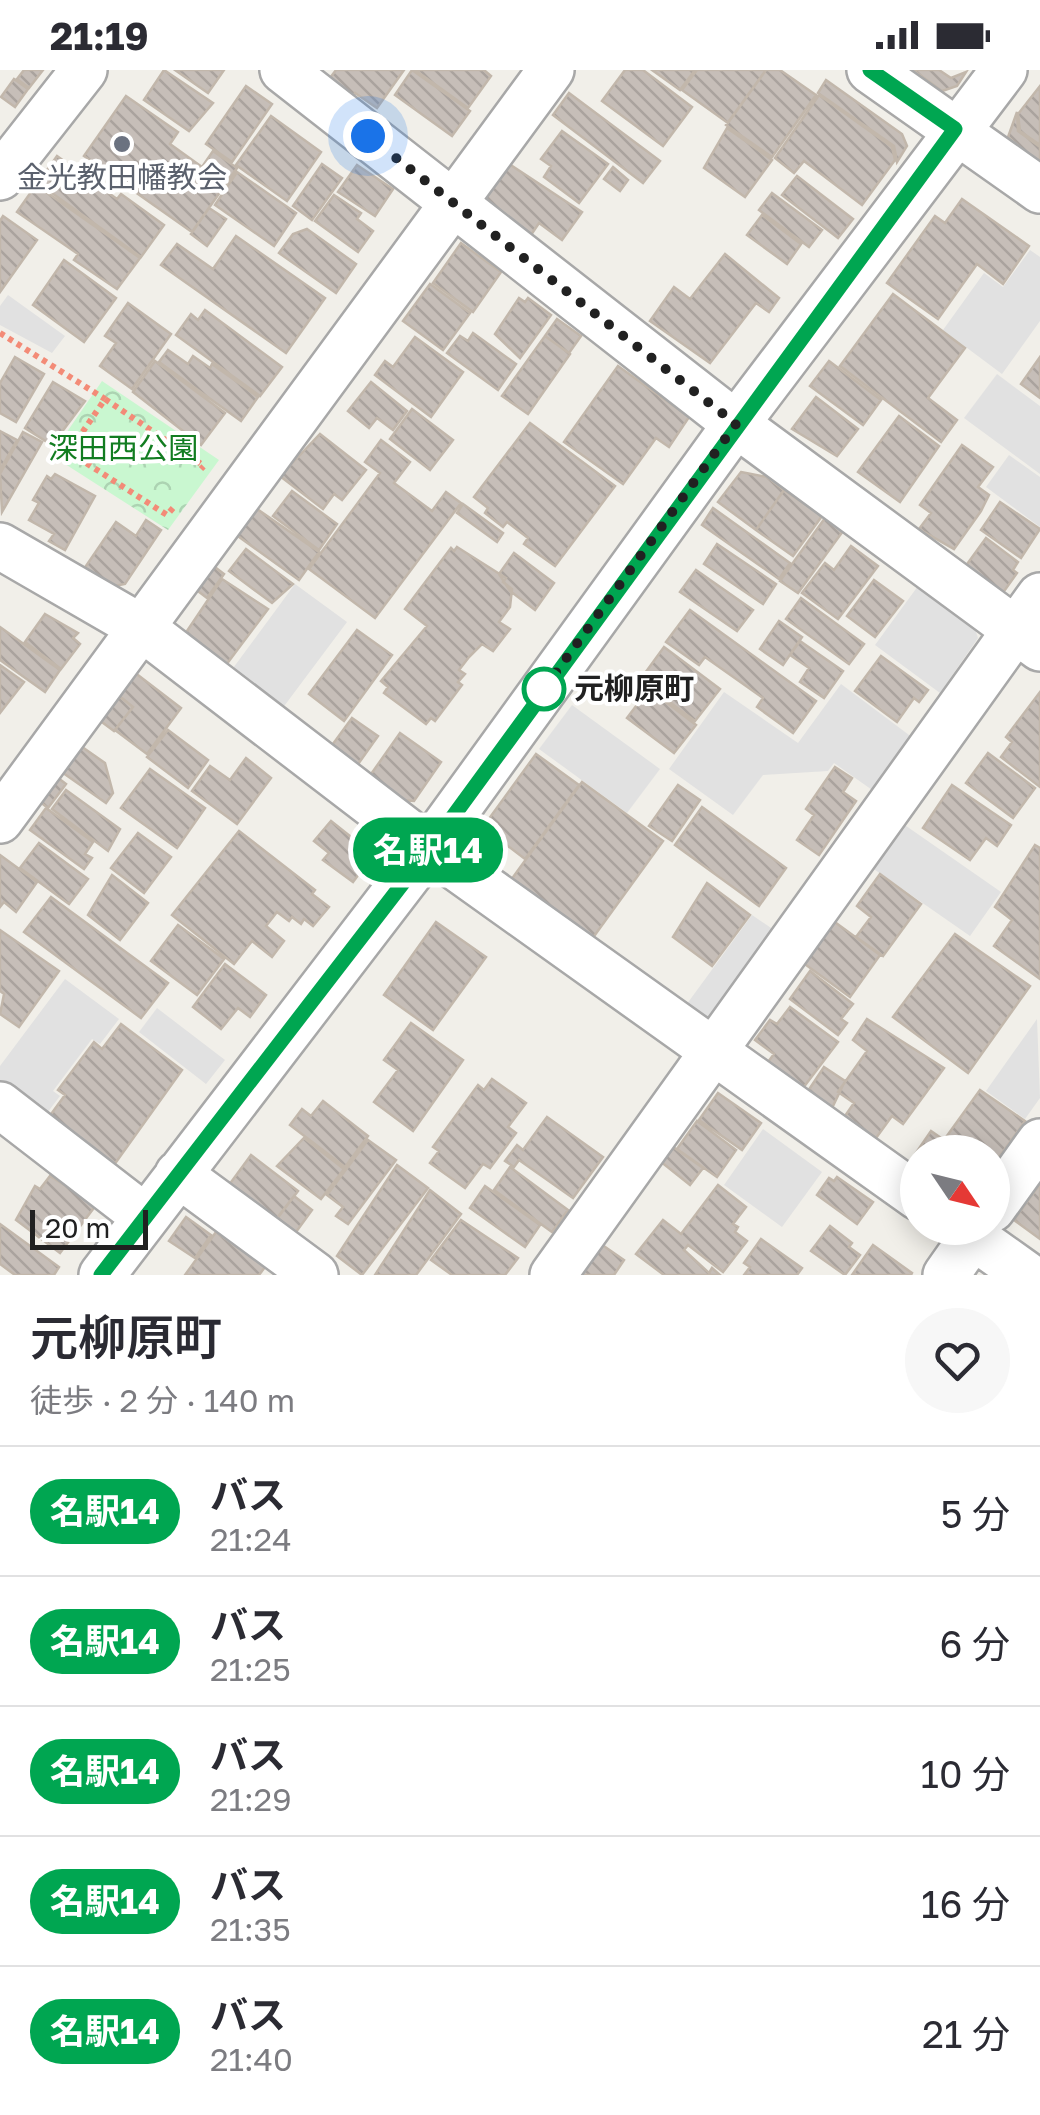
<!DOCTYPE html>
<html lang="ja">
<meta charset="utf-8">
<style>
:root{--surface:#fff;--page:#f7f7f7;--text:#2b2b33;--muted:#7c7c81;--line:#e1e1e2}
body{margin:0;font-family:"Golos Text","Noto Sans JP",sans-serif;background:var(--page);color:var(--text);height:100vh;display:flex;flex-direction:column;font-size:38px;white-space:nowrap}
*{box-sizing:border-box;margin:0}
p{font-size:32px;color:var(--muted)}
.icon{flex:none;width:55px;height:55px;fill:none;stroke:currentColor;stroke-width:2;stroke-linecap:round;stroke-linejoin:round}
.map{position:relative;height:1205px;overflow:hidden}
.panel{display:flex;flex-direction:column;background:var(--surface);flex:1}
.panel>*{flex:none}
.badge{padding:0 20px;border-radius:32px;font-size:35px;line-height:65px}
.needle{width:65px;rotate:125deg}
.fabs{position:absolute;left:900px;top:1065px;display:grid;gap:20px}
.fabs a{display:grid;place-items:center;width:110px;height:110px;border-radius:50%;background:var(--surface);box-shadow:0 5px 25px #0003;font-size:50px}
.scale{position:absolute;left:30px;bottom:25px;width:118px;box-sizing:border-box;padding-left:10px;border:5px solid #212121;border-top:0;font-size:28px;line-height:35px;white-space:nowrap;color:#212121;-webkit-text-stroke:8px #fff;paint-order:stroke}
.you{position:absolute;width:50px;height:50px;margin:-25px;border:8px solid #fff;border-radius:50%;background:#1a73e8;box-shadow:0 0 0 15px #1a73e833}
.map>.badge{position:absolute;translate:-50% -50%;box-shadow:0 0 0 5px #fff}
.round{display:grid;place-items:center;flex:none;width:105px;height:105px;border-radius:52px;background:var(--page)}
.head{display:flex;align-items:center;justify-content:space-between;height:170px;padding:0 30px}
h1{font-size:48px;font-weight:600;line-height:75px}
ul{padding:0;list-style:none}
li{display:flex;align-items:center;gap:30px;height:130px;padding:0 30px;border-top:2px solid var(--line)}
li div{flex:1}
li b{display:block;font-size:38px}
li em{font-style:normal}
li .badge{min-width:110px;font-weight:700;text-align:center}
.status{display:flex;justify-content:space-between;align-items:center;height:70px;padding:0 50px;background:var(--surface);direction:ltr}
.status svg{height:28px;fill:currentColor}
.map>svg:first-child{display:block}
.park{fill:url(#park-crowns)}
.parking{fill:#e1e1e1}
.building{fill:url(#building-back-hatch);stroke:#c2b7ab;stroke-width:2.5}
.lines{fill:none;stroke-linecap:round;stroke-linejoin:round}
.minor-casing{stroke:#a8a8a8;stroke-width:50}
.path{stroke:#f38b77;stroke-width:6;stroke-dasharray:5 5;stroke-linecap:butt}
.minor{stroke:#fff;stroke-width:45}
.line-casing{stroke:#fff;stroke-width:22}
.line{stroke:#00a651;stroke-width:15}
.walk{stroke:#212121;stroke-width:10;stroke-dasharray:0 18}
.worship-dot{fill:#6b7280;stroke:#fff;stroke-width:4}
.stop-dot{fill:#fff;stroke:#00a651;stroke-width:5}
.labels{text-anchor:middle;stroke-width:8;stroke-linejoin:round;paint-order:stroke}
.worship-label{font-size:30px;fill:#5b616d;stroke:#fff}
.park-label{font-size:30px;fill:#127d21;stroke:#fff}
.stop-label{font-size:30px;font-weight:bold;fill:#212121;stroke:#fff;text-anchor:start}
</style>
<div class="status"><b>21:19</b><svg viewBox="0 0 49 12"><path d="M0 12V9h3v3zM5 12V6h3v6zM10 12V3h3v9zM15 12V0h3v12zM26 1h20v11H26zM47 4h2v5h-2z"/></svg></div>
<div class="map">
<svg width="1040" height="1205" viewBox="0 0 1040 1205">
<defs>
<pattern id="park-crowns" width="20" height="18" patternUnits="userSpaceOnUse" patternTransform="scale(2.5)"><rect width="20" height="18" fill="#c9f7d0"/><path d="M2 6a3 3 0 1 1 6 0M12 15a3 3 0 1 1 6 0" fill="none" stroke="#acd3b2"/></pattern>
<pattern id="building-back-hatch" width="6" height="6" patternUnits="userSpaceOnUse" patternTransform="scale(2.5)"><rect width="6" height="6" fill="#c6beb8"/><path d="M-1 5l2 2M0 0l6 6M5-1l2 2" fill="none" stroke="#aaa39e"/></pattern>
</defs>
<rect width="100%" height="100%" fill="#f1efe9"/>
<path class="park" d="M102,311L219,390L168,460L51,385Z"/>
<path class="parking" d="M1030,180L1040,187V251L1002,304L943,260L984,203L1003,217Z
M8,225L65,266L52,283L0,255V236Z
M997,304L1040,336V404L964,348Z
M1009,385L1040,407V457L986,417Z
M295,514L347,552L276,647L225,609Z
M918,516L974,556L978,568L940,623L875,575Z
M841,614L913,668L875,722L834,693L828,701L763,705L733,745L669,699L724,622L798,673Z
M572,635L660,699L627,743L539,679Z
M899,751L1001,822L970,866L868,795Z
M752,845L774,860L710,948L692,950L681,942Z
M65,909L119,949L100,974L92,969L53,1021L60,1026L41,1051L0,1020V996Z
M157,938L225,990L206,1014L139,962Z
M1037,949L1040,1028L1025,1049L986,1021Z
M763,1059L822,1102L782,1157L724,1115Z"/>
<path class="building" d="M24,0H43L29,18L17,9Z
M164,0L213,33L189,61L144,30Z
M175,0H224L208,23Z
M336,0H404L377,38L355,23L347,33L324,16Z
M412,0L470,41L452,66L395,25Z
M415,0H484L491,6L468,38Z
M625,0H643L692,37L663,76L602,31Z
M652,0H695L680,20Z
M697,0H766L728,53L682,20Z
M766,0H780L816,25L772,87L726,55Z
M913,0H939L951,8L966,2L957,16L942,21Z
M14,9L28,19L15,37L1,27Z
M826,10L902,64L907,76L897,92L894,76L818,23Z
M246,16L272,34L232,92L206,74Z
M1040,16V75L1020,61L1018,44Z
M569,23L660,91L643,113L553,45Z
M819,25L892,77L895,90L862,135L804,91L794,103L775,88Z
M126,26L178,62L170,74L202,97L213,81L237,98L192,162L84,86Z
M1017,42L1018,61L1040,77V95L1008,67Z
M271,46L321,82L287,131L236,95Z
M727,58L772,90L745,127L704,98Z
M562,61L608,94L579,133L544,107L551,96L541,89Z
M57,86L117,129L121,124L164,155L141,187L38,113Z
M506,92L582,142L562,170L539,153L525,174L473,136Z
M322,94L342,108L312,150L293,136Z
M357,95L393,119L375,146L338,122Z
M613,97L628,110L620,121L604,109Z
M237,102L296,143L274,176L215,135Z
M797,106L853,149L838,168L782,125Z
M36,115L140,188L117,219L74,190L78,184L17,142Z
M772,123L822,160L809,177L759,140Z
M334,125L361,143L357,149L373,161L358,182L315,151Z
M962,129L1029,176L1003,214L977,194L938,249L887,213L935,146L945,153Z
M209,138L226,149L207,176L191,164Z
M762,145L801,174L787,194L747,165Z
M3,146L37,170L0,222V151Z
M307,159L356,194L336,223L279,183L293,164Z
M236,166L325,228L286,283L161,195L177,174L213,199Z
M461,173L501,202L473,242L433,213Z
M725,184L779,228L769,242L756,233L710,293L650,251L674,217L690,229Z
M64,190L116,228L84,272L33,235Z
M430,214L470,243L443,280L403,251Z
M893,224L965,278L928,328L957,350L941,372L840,296Z
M519,228L525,232L528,228L551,245L520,288L495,264Z
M128,233L171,264L132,319L100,296L116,273L105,266Z
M205,240L282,297L260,326L176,265L191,244L198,250Z
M557,249L581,266L569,283L545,266Z
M473,263L516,294L498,320L447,283L460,266L468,271Z
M545,266L570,284L528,344L502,326Z
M415,267L463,302L431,347L375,305L385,291L393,297Z
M168,280L188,294L193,286L210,298L212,294L258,327L241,351L159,292Z
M15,287L44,304L16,352L0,343V313Z
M1040,287V328L1021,314Z
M155,291L225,343L201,375L133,322Z
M829,291L881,330L863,355L810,316Z
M618,296L689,347L669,377L656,368L623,414L564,372Z
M53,312L85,331L52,375L25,358Z
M371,312L407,341L393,360L377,348L369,358L348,341Z
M816,327L858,359L837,386L792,359Z
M412,339L453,370L430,400L390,369Z
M899,346L939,376L900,432L858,402Z
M530,353L615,416L555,496L524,474L528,468L507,452L503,457L485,443L488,438L474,427Z
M0,361L17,370L0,400Z
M23,362L42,372L2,442L0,404Z
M320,364L366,400L342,430L334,424L323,439L280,406Z
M381,370L410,392L394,413L432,441L446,422L461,433L375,548L309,499L380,403L365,392Z
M962,375L993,397L978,417L989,425L981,441L954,479L919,459L931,443L920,435Z
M741,402L767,407L784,420L756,460L718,432Z
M55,404L95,426L65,480L49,471L54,464L29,450L39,433L33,430L47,406L51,409Z
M784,420L822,446L793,486L756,460Z
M292,421L337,454L319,480L273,446Z
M247,432L319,482L299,510L228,459Z
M1000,432L1040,459L1021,488L981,460Z
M463,434L503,463L497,472L457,443Z
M713,438L790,493L779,509L702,455Z
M825,448L843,461L798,523L780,511Z
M146,450L161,460L125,514L110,517L84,499L116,452L136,466Z
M986,468L1018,492L1013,500L1017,503L1002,524L965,497Z
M717,474L776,514L763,534L704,494Z
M851,476L878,496L838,549L802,523L825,493L834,500Z
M457,477L506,508L503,512L512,519L510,537L499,552L510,559L493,581L482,574L469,587L459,600L465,604L458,612L462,615L435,651L431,648L426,654L384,623L388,617L381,611L427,556L405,539L451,478L454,481Z
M246,479L293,514L272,533L229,501Z
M514,483L554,513L535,540L510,521L499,504Z
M203,488L224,504L207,528L186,512Z
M696,500L753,540L737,561L680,522Z
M222,509L268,539L226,595L185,564Z
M874,510L903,531L875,567L847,546Z
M801,528L864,574L849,594L786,549Z
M690,540L816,631L793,663L757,637L763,628L705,587L699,595L666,572Z
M45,544L78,563L73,568L80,574L61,599L25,572Z
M779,551L802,567L783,595L760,579Z
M0,557L60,600L45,622L0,590Z
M357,560L392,585L344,651L309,624Z
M800,571L843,601L824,628L800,612L809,598L790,585Z
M664,577L720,619L695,651L640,610Z
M881,586L928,620L919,632L914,628L897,652L855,621Z
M0,595L24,612L0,643Z
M134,602L181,638L147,684L115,660L133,637L117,624Z
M110,619L133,637L114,661L91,644Z
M649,619L696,655L674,683L627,648Z
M1040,622V717L1001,687L1012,672L1006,667Z
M352,648L378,666L356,697L330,678Z
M168,660L208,690L188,718L147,687Z
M400,663L441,692L414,731L401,730L369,707Z
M75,672L105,693L113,723L106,733L56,698Z
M988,683L1035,718L1013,748L966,713Z
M536,684L579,715L525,789L483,757Z
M246,688L271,708L237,754L192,721L210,696L230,710Z
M835,697L852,708L843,722L856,731L819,785L797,770L814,745L806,739Z
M150,699L205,738L177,778L121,738Z
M49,701L66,714L48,738L31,725Z
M582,712L663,771L592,869L511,810Z
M678,715L700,730L672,771L649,756Z
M952,715L1011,755L997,776L986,768L970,790L923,758Z
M66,720L120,759L108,781L52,739Z
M702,737L786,798L759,836L675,775Z
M46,738L93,772L85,784L92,788L84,799L30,760Z
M331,751L360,774L355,778L363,784L359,791L365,796L353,812L323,790L329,783L314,771Z
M239,761L315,820L312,824L329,837L313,856L304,849L301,854L292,847L289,851L277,842L266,856L284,871L272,887L252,871L234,894L172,845Z
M138,763L171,787L144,823L111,798Z
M39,773L88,809L69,834L20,798Z
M1035,775L1040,778V909L994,876L1012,850L995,837Z
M0,785L37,812L16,842L4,832L0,837Z
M880,804L921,834L883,886L856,867L871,847L857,836Z
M112,805L148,833L120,870L88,845Z
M707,813L750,845L712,896L673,867Z
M51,827L168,913L141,948L24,862Z
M832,850L880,885L850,927L802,892Z
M436,852L486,887L433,960L384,925Z
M178,855L224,889L197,925L151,891Z
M0,860L59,901L19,957L0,944L4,924L0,921Z
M955,864L1030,916L968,1003L893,947Z
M225,894L266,925L250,947L238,938L221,959L193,937Z
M810,901L853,934L841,949L847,953L838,965L790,929Z
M790,937L838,972L803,1018L768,992L774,984L755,970L770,950L777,954Z
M867,949L944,998L903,1054L892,1046L876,1068L845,1046L854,1033L838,1022L867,981L853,970Z
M411,953L463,990L413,1061L374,1032L398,1000L384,990Z
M121,954L182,1000L114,1095L49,1047L65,1025L58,1020L94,972L102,979Z
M824,997L845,1011L832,1038L808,1021Z
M492,1009L526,1033L508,1057L516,1063L490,1098L483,1094L465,1118L430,1093L439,1081L433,1077L478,1015L484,1020Z
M980,1020L1025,1051L992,1097V1082H918V1104L907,1096L931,1061L944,1070Z
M718,1023L761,1053L742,1080L699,1050Z
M323,1031L368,1066L345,1097L290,1055L302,1039L311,1046Z
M547,1047L603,1087L573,1128L519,1090L514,1097L505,1091L517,1075L523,1080Z
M697,1051L736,1080L717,1107L677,1079Z
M304,1068L344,1099L321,1129L277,1096Z
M368,1070L396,1090L348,1154L336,1146L343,1137L327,1125Z
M666,1072L703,1098L690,1115L655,1087Z
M251,1085L298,1121L276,1150L229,1115Z
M397,1095L428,1118L362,1205L337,1186Z
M510,1097L568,1140L552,1162L494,1120Z
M50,1106L96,1135L60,1183L16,1150L35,1116L40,1119Z
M837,1107L873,1132L857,1154L817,1125L829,1108L834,1111Z
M1040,1114V1169L1014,1150Z
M718,1115L746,1137L733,1154L738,1157L735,1162L747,1171L723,1202L688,1175L684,1180L709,1203L712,1198L720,1205H664L636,1184L663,1150L681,1164Z
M485,1116L540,1155L525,1177L470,1138Z
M430,1120L461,1144L416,1205H375Z
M294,1126L312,1140L296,1162L277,1148Z
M186,1147L211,1165L195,1188L169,1171Z
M461,1150L518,1188L505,1205H452L431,1190Z
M0,1154L59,1197L54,1205H15L0,1194Z
M830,1156L852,1173L849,1177L860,1185L845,1205L811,1181Z
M216,1162L265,1197L259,1205H185Z
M761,1169L802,1198L797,1205H744L750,1197L744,1193Z
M598,1172L624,1190L614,1205H575Z
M873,1175L912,1203L911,1205H852Z"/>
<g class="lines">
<g class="minor-casing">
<path id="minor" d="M283,0L736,354L1040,578
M870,0L1040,120
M0,107L84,0
M0,476L142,558L429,778L918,1127
M0,750L551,0
M0,1035L145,1147
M178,1104L315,1205
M992,1139L1040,1072
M961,1158L1027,1205
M102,1205L429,778L736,354L1004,0
M553,1205L1040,526
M946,1205L979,1158"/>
</g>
<path class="path" d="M0,263L105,329
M173,438L167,445L69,382L105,329L204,396L201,399"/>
<use href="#minor" class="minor"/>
</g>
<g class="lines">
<g class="line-casing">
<path id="line" d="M101,1205L430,778L955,59L870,0"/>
</g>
<use href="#line" class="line"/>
<path class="walk" d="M368,66L736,354L539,626L544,619"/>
</g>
<circle class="worship-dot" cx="122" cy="74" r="10"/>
<circle class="stop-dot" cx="544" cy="619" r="20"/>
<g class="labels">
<g class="worship-label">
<text x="122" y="118">金光教田幡教会</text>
</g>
<g class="park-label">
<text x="123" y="389">深田西公園</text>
</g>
<g class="stop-label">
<text x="574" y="629">元柳原町</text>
</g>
</g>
</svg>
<div class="fabs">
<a><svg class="needle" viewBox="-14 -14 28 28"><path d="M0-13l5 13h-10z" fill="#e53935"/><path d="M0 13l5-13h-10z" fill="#7c7c81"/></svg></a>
</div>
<div class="scale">20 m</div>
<div class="you" style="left:368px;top:66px"></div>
<b class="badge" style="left:428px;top:780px;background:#00a651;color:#fff">名駅14</b>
</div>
<section class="panel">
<div class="head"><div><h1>元柳原町</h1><p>徒歩 · 2 分 · 140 m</p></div><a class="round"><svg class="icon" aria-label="heart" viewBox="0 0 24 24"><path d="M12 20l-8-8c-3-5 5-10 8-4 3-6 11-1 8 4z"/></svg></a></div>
<ul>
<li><span class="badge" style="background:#00a651;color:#fff">名駅14</span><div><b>バス</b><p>21:24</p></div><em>5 分</em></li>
<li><span class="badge" style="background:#00a651;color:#fff">名駅14</span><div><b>バス</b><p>21:25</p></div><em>6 分</em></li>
<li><span class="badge" style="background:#00a651;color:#fff">名駅14</span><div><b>バス</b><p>21:29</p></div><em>10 分</em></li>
<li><span class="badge" style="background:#00a651;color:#fff">名駅14</span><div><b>バス</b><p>21:35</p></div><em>16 分</em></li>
<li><span class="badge" style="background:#00a651;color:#fff">名駅14</span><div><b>バス</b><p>21:40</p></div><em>21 分</em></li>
</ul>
</section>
